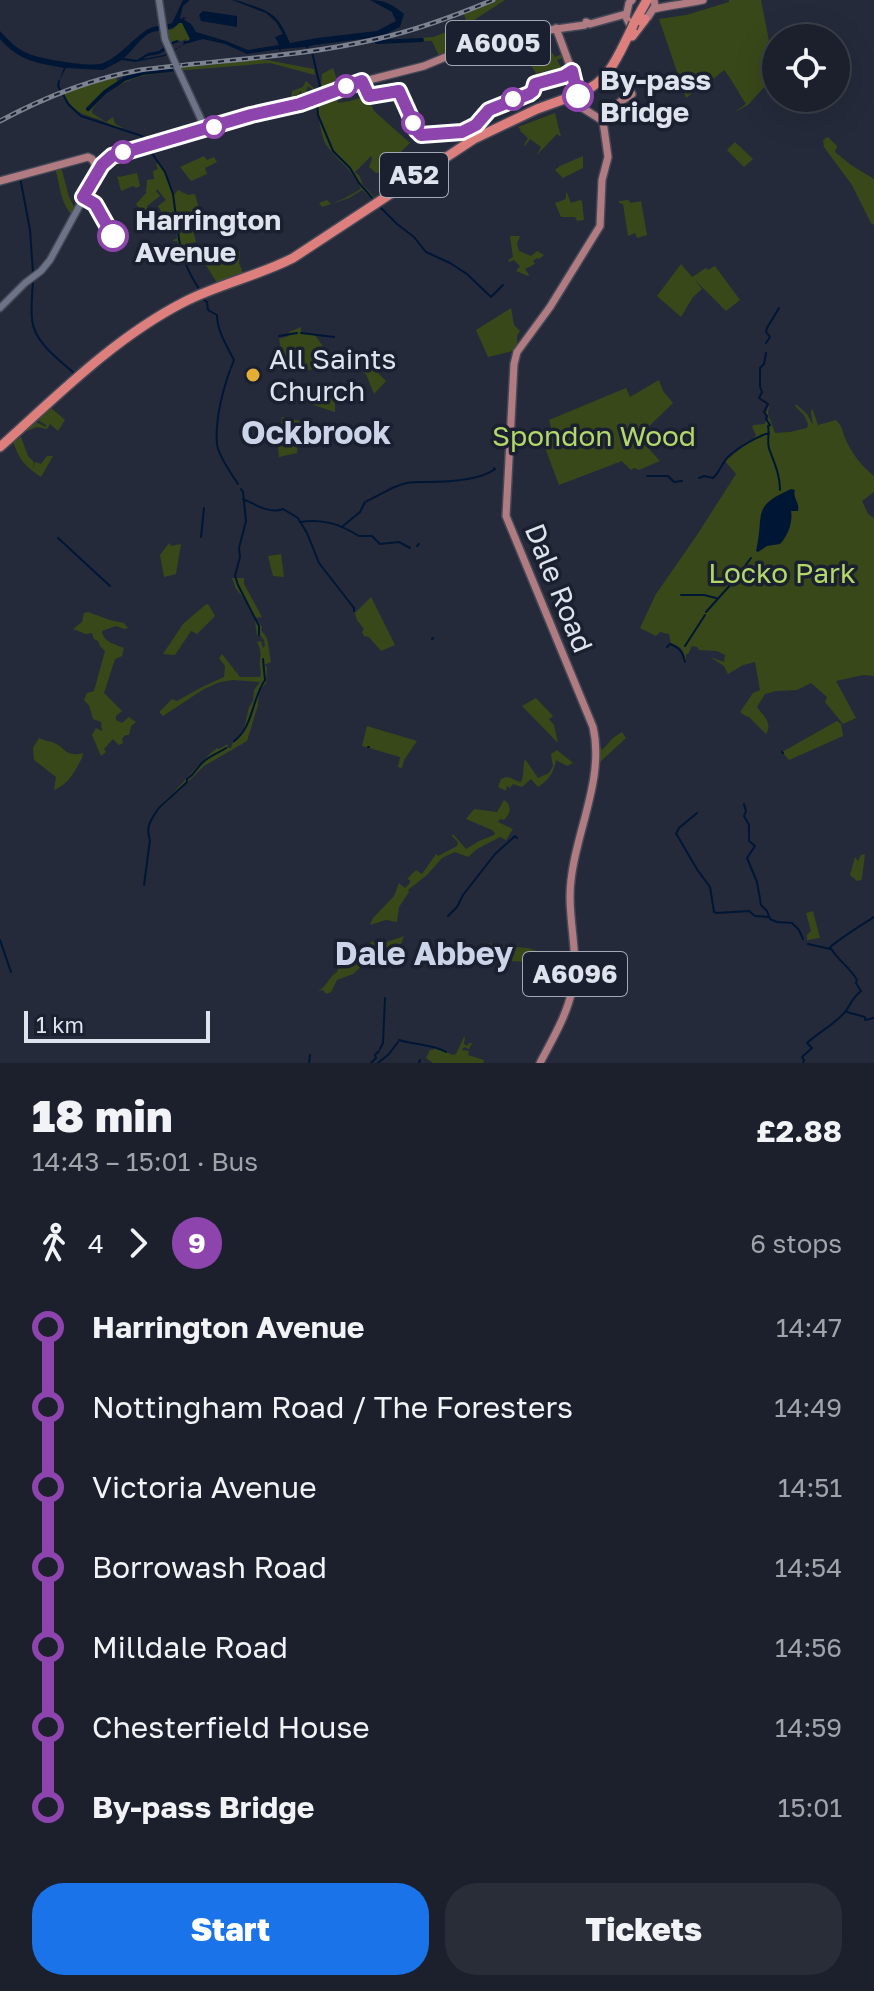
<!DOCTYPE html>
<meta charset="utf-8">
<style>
:root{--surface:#1b202c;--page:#282d38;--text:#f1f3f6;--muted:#a0a3a9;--line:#393e48;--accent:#1a73e8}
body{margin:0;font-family:"Golos Text",sans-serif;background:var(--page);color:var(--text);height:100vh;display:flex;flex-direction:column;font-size:30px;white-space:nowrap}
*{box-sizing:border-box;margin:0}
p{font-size:26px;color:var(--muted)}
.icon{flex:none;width:44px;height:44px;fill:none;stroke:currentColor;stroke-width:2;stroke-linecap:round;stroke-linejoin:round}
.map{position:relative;height:1063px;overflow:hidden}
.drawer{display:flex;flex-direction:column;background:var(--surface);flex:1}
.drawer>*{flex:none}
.badge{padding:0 16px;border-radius:26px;font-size:28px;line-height:52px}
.fabs{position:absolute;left:762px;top:24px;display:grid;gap:16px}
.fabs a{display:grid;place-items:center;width:88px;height:88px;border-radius:50%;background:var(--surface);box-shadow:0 8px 32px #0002,0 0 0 2px var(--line);font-size:40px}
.scale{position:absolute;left:24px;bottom:20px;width:186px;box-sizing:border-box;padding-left:8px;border:4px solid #dfe3ee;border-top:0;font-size:22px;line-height:28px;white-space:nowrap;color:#dfe3ee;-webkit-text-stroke:6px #1b2030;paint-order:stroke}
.map>.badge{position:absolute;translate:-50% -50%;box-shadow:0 0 0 4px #fff}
.legs{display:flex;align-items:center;gap:12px;height:88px;padding:0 32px;font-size:26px}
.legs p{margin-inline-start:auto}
.head{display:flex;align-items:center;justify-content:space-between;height:136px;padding:0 32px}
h1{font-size:44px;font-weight:800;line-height:60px}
.cta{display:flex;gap:16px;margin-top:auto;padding:16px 32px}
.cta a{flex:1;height:92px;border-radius:32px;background:var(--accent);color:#fff;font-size:32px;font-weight:800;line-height:92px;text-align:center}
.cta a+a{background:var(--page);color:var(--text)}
ul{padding:0 32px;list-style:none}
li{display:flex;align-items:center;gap:28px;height:80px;font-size:30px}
li i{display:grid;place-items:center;width:12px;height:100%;margin:0 10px;background:currentColor}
li i::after{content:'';width:20px;height:20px;margin:-10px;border:6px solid;border-radius:50%;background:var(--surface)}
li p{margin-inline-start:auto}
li:first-child i{background:linear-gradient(#0000 50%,currentColor 0)}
li:last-child i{background:linear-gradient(currentColor 50%,#0000 0)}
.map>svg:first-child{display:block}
.green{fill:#394819}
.water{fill:#001635;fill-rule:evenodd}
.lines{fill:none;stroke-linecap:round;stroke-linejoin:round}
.stream{stroke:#001635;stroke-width:2}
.canal{stroke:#001635;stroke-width:4}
.secondary-casing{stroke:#444856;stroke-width:9}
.primary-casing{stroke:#444856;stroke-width:10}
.highway-casing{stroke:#444856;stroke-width:12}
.secondary{stroke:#6d7487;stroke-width:6}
.primary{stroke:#b07b81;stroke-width:7}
.highway{stroke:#dd7f7d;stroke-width:9}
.rail-casing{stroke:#7d8290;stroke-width:5}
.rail{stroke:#1b2030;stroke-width:2;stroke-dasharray:6;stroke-linecap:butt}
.secondary-bridge-casing{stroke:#444856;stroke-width:9;stroke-linecap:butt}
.highway-bridge-casing{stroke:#444856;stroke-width:12;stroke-linecap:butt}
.secondary-bridge{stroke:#6d7487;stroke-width:6}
.highway-bridge{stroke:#dd7f7d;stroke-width:9}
.line-1-casing{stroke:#fff;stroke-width:18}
.line-1{stroke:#8e44ad;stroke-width:12}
.stop-1-dot{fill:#fff;stroke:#8e44ad;stroke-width:4}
.poi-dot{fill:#e4ae35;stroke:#1b2030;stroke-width:3}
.labels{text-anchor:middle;stroke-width:7;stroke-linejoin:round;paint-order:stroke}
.shield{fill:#1b2030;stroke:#a4a8b5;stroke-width:2}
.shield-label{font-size:26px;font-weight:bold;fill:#dfe3ee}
.stop-label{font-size:28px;font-weight:bold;fill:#dfe3ee;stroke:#1b2030;text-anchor:start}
.poi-label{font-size:28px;fill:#dfe3ee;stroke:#1b2030;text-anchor:start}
.park-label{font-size:28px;fill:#b3d868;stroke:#1b2030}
.street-label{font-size:28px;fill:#dfe3ee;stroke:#1b2030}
.quarter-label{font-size:32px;font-weight:bold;fill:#ccd4e9;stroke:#1b2030}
</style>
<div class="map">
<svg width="874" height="1063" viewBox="0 0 874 1063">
<rect width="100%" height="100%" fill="#242a3a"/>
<path class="green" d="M496,0H505L468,24L463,13Z
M729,0H761L776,76V82L767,84L748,105L733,113L746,104C738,92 733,81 724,70L704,87L702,85L686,98L659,19L686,15L729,2Z
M179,23H182L190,39L187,41L186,39L181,41L177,40L170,43L165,31L173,29Z
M467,24L469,32L467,29L463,30L460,34L457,32L455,33L459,46L472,44L470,34L475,45L440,58L432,41L399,40L433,37Z
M548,46L555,57L564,53L565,57L557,60L565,74L561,76L558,68L538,73L533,82L536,73L525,56L535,52L536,53Z
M256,60H267L314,69L315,75L270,63L188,70H180L179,66L193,65L201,66Z
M176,67L177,70C140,76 116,78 92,110V113L106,122L113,117L115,124L123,128L122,129C114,127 107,122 98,119C79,113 74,112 63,93L116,77L117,81L139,72Z
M333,68L337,80L333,82L336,89L316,97L314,91L308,86L306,90L310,94L306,97L300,91L298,95H294V100H291L292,91L303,87L306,81L318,92L321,88L322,74Z
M335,92L338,103L350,101L367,96L374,111L410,143L379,173H376L369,167L372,159L371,156L355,172L359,175L363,185L375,198L405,179L399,168L396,174L390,170L396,166L393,161L396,160L403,166L409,176L420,169L426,159V157L432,160V162L345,220L372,199L362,190L349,198L322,207L319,203L327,200L331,204L345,198L361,189C353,170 338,161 327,146C321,138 318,113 316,99Z
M555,113L561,137L557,134L537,155L541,147L530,139L525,146L524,145L528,138L520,131L521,130L518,127Z
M828,137L837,146L835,152L851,165L874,179V224L872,225L852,185L824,147L823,140Z
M735,142L753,159L744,167L727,150Z
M204,156L207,160L214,157L217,162L205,168L207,174L191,181L180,167Z
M583,156V168L563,178L555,170L560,166Z
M158,163L164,172L173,196L178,190L188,195L195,194L200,213L190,216L196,242L187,244L180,255L177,241H172L177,238L176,230H171L158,206L166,200L157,189L156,191L160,196L147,206L148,209L141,211L136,204L146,193L147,180L154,179L153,171L158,169L156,164Z
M61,167L69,197L75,209L72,215C60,202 60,184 55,168Z
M137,173L140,186L136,188L133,186L121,191L117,175L119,177Z
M566,192L567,193L571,203L580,200L582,201L584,220L577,221L575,217H561L555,203L566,199Z
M628,200L631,203L641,201L647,235L637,238L635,233L628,236L623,204L619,203V201Z
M510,236H520L517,244L519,251L531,256L537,251L544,255L539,259L537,258L533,261L535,264L525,269L529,275L528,276L516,271L520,266L514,260L509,262L508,260L513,257Z
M240,251L239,263L243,273L217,283L206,265Z
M681,264L692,277L706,268L708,270L715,266L740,300L726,311L694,279L702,289L693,297L681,317L657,296Z
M511,308L514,325L520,331L517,336V350L488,357L476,330Z
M301,327V333L315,335L328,354L331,363L311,364L314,369L300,371L297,362L284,363L279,339L289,336V332Z
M367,362L386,381L374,394L366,374L363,372Z
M659,380L663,391L673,403L638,437L660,461L639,470L634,468L631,470L622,461L559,485L541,437L552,431L549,420L626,388L630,397Z
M329,395L330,398L335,399V412L307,403V398Z
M796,404L807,414L813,425L811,413L812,408L818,425L836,420C842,426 842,430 845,438C850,451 863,468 874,476V492L862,501L868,514L874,518V676L863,675L836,681L856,718L843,724L825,702L827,697L811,683L797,690L776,691L765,694L757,707C763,715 773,724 766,734L748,716L747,717L740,712L753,693L760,690L755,662L743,665L728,674L724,666L710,657L724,662L725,655L717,651L699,650L697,647L692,646L688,654H686V662C683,650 683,648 671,643L669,634L660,632L656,636L640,628L656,594L697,535L736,474L725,461L755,437L756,435L752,427L754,425L764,424L769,418L766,413L769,405L768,414L775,433L790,432L807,428L808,424L804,415L795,406Z
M50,407L65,420L58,431L50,424L47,429L37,427L22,433V432L34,421L46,427V425L36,419Z
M282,417L300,421L297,453L279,457L278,447Z
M21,437L28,456L34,462L33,470L35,462L41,464L47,456H53L41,477C25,466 20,461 13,442Z
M169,543L171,546L181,544L176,574L164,577L160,555Z
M281,554L284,577L273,576L268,556Z
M232,578H244V584L262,617L255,618L245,599L236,589Z
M371,597L395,645L381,651L369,637L364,636L362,632L364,629L357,620L355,613Z
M208,604L215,616L197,634L191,631L175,655L163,654L183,624L205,605Z
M88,612L110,620L124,623L128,628L124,629L116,626L102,631C103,642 115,644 124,648L122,656L115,659L104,693L122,711L116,716V720L122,723L129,717L136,722L131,726L129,735H125L122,739L123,743L119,745L113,739L104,749L106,752L101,756L92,735L96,728L102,731L101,722L93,719L89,705L84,700L87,693L94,691L105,651L100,646L98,641L94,639L92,633L86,634L73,629L82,622L84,613Z
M257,620L262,627L261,630L267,638L271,662L264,665L267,667L266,683L259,691L258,705L247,741L204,766L160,809L159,807C180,788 195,766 217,748L219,749L228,744L227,748H231L232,744L238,739L244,729L249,707L253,701L254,690L260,682L233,680L220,682L204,689L163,716L159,712L172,699L177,701L200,688L224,677L225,666L219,658L222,654L240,677H260C262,670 259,667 260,661C261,653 261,650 257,642L261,641L263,648L265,646L264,640L260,635H257L255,621Z
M536,698L553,716L549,719L554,725L558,743L522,706Z
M837,721L841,724L843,736L789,760L782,752Z
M367,726L417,741L404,760L402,768L398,767L400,757L362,746Z
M622,732L626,738L600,762L598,760L597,740L602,750L613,738Z
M39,738C43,740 48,741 52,742C65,746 64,758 83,753L82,758C75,771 69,784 54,790L56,777L34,760L33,748Z
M557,750L573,763L567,766L556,760C554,772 549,780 538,787L531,779L522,787L513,784L510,788L507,786L506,791L498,787L501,779C510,774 513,781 521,782C525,774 522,768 525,759L538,778L549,773L553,766L551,754Z
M504,800C512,805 511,813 504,820L500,819L498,822L513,829L506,840L500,837L477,849L468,857L455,852L442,858L427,875L408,890L409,892L399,907L397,922L386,920L370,925L373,918L394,896L399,883L405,888L410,883V880L407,879L416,870L422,874L436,854L438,856L457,846L458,842L452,836L453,834L466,849L479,841L494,835L495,833L492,830L466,819L474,809L497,812Z
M865,854L862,878L861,880L857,881L850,875L855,857L858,861L861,855Z
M813,911L820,938L807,940V935L811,931L806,913Z
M404,936L401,944L392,947L371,961L369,959L353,974L337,980L331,992L326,994L323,990L318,991C328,986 328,977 337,972L338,969L342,965L345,967L361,955L372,941L378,945Z
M489,943L500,946L528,948L540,952L542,955L540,961L533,962L483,960L490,947Z
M464,1037H465L464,1044L467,1046L469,1043H472L469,1049L464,1047L462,1050L469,1051L468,1055L484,1060L483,1063H433L426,1058L430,1050H433L434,1048L432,1046L453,1055L456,1054Z"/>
<path class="water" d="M183,0H190L183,6L180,18L182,19L183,17L187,18L183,19L191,24L196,32L226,41L248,50L279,45L275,37L283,34L276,22L266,13L232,0C239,0 244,3 251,5C276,13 280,20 290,43L317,38L377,31L396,21L392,12L370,0C385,0 393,5 404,14L400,27L386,34L370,38L314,45L308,47L309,49L305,47L281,49L280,52L279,49L247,54L225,44L203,39L185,44L165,56L135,62L122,60L103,70L66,68L59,81L64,68C37,63 19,61 0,39V31C9,41 17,49 29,54C42,59 92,68 103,63C122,55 132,39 148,29C156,25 164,26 172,23ZM179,23H182L190,39L188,41H184L183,45L164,55L143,59C149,54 152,56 159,54C167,51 170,43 179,42L177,40L169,43L159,51L148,53L137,60L124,58C132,51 140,39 148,34C159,28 170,33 179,23Z
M203,11L237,16V27L201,21L199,15Z
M791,489L795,490C792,497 800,503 798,511H791C793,522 788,536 780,544L767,546L758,552L756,551C765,514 750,507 791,489Z"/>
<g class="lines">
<path class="stream" d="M312,52L320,86L316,94
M59,81L58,86L61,91
M62,92L68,104L81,116L142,136L146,143
M317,100L318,115L333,151L350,168L359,183L373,199
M149,149L165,172L173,194L179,239C181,256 188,272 199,289
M20,177L30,230L33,273
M379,206L397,224L414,237L426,252L450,263L467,274L490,296
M33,282C32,294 31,308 32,320C35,343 58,359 74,373
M491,297L503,285
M203,299L207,302L208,310L217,315C217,331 227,346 234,360L231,368
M301,333L334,337
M279,336L297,333
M766,343L770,337L766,332L767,328L779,308
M766,353L764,364L760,368V387L762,392L759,398L768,404L764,412L767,416L766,419L770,425L768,426C770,434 766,443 770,451C775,465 780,475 780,490
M230,370C222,393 215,420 217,444C218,455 232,475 238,484
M647,476H668L674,482L682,481
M699,478L704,476L713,478C720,472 722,463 728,457C737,448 758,436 769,433
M241,489L243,492L246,521L239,548L240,557L235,576L238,585L259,626V635
M243,499C256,505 270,514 283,509L298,518L300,522C324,518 341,525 359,536H372L380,544L399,542L410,548
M367,501C381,495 392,486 407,483C413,482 420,482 426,482C445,482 479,481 495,469L494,468
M301,523L307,533L319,563L354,608V611
M343,526L360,512L365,502
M201,537L204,508
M58,538L110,586
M417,546L419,544
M681,595H704L716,598
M706,612L732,583L751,558
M432,639L433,638
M685,646L705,615
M667,647L670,644C680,648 683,652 685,662
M234,741C253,728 252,698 265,680L263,659
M368,747H369
M782,752L783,753
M744,804L746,811L744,816L749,825V841L755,846L747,858L757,882L761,905L767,911L770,919L777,922L792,923L799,930L803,939
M159,808L187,782V779C195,774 196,769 202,763C209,756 217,754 226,748
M676,834L679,828L697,813
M677,835L698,871
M699,872L710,887L714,912L717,913L749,911L755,916L770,917
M144,885L150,840C145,827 151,820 158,809
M448,916L457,907L463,895L495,854L515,836L517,838
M0,940L11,972
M808,944L830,949
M847,1012L865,1017V1020L874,1018
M399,1040C415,1045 432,1044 446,1052
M380,1049L383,1043L385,998
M309,1063L310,1055
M371,1063L376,1058L375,1055L379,1051
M378,1063L389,1054L398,1042
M419,1063L420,1060
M803,1063L804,1060L802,1057L812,1048L807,1043C819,1032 835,1024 845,1012C851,1004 852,998 861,991L856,983L857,980C850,967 838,961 830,947C845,935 858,927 874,917"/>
<path class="canal" d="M377,42L422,40
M124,79L143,73L177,69
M88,109L105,92L123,80"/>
<g class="secondary-casing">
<path id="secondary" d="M159,0L165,39L176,65
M177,67L205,128
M0,308L25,283L41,271L50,260L99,170"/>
</g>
<g class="primary-casing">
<path id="primary" d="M632,0L629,3L626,17L629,23L634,25L648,17L655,6L654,0
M654,9C669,5 687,4 703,0
M556,28L572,71L581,107L603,121
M0,181L88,157L92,159L99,170L107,160L117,154L200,129L215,127L251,115L300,104L357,83L424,66L465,49L519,41L549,30L585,25L586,22L590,24L626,14
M540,1063C552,1040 567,1015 572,990C579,959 570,928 570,897C570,841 606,783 593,727L506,516L514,364L517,352L550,307L600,226L602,180L608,157L603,121L620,102L632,94L628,86L618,76"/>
</g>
<g class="highway-casing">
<path id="highway" d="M634,23L647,0
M632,36L645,19
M582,92C610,81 619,53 632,28
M0,447C58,395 114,338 184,302C219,284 258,276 293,258L474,139L537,109L573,96"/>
</g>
<use href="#secondary" class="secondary"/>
<use href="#primary" class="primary"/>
<use href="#highway" class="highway"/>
<g class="rail-casing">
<path id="rail" d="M0,121C45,97 90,79 140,70C219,60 299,57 377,39C417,30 455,16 493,0"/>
</g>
<use href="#rail" class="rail"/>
<g class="secondary-bridge-casing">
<path id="secondary-bridge" d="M176,65L177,67"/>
</g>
<g class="highway-bridge-casing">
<path id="highway-bridge" d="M632,28L634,23
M573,96L582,92"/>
</g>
<use href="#secondary-bridge" class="secondary-bridge"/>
<use href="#highway-bridge" class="highway-bridge"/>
</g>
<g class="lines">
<g class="line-1-casing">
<path id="line-1" d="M113,236L95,204L83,197L102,165L112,156L251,115L300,104L362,81L369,96L399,91L417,131L421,135L462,132L476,125L489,110L529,94L533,91L535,84L564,76L572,71L578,96"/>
</g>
<use href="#line-1" class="line-1"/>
</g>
<g class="stop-1-dot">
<circle cx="346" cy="86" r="10"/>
<circle cx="578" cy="96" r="14"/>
<circle cx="513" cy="99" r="10"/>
<circle cx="413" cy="123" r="10"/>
<circle cx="214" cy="127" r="10"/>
<circle cx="123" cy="152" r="10"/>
<circle cx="113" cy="236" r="14"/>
</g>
<circle class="poi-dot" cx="253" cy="375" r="8"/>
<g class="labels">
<g class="shield">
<rect x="446" y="21" width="104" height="44" rx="6"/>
<rect x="380" y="153" width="68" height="44" rx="6"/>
<rect x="523" y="952" width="104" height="44" rx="6"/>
</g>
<g class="shield-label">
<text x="498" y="52">A6005</text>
<text x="414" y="184">A52</text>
<text x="575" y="983">A6096</text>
</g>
<g class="stop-label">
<text x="600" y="90">By-pass<tspan x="600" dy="32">Bridge</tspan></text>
<text x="135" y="230">Harrington<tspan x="135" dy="32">Avenue</tspan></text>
</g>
<g class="poi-label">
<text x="269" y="369">All Saints<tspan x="269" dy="32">Church</tspan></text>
</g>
<g class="park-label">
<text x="594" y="446">Spondon Wood</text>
<text x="782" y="583">Locko Park</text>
</g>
<g class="street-label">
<text transform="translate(559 588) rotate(68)" y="10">Dale Road</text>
</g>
<g class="quarter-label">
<text x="316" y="444">Ockbrook</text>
<text x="424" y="965">Dale Abbey</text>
</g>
</g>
</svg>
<div class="fabs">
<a><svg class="icon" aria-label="locate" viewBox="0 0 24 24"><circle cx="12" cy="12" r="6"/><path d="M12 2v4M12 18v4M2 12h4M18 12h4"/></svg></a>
</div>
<div class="scale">1 km</div>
</div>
<section class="drawer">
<div class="head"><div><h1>18 min</h1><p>14:43 – 15:01 · Bus</p></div><b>£2.88</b></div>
<div class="legs"><svg class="icon" aria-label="walk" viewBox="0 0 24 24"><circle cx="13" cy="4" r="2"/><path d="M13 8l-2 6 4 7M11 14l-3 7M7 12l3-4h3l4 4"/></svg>4<svg class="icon" aria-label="forward" viewBox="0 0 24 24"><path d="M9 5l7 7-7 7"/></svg><b class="badge" style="background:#8e44ad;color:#fff">9</b><p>6 stops</p></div>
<ul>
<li><i style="color:#8e44ad"></i><b>Harrington Avenue</b><p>14:47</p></li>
<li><i style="color:#8e44ad"></i><span>Nottingham Road / The Foresters</span><p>14:49</p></li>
<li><i style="color:#8e44ad"></i><span>Victoria Avenue</span><p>14:51</p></li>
<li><i style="color:#8e44ad"></i><span>Borrowash Road</span><p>14:54</p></li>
<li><i style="color:#8e44ad"></i><span>Milldale Road</span><p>14:56</p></li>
<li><i style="color:#8e44ad"></i><span>Chesterfield House</span><p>14:59</p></li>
<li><i style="color:#8e44ad"></i><b>By-pass Bridge</b><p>15:01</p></li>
</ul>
<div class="cta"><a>Start</a><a>Tickets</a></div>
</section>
